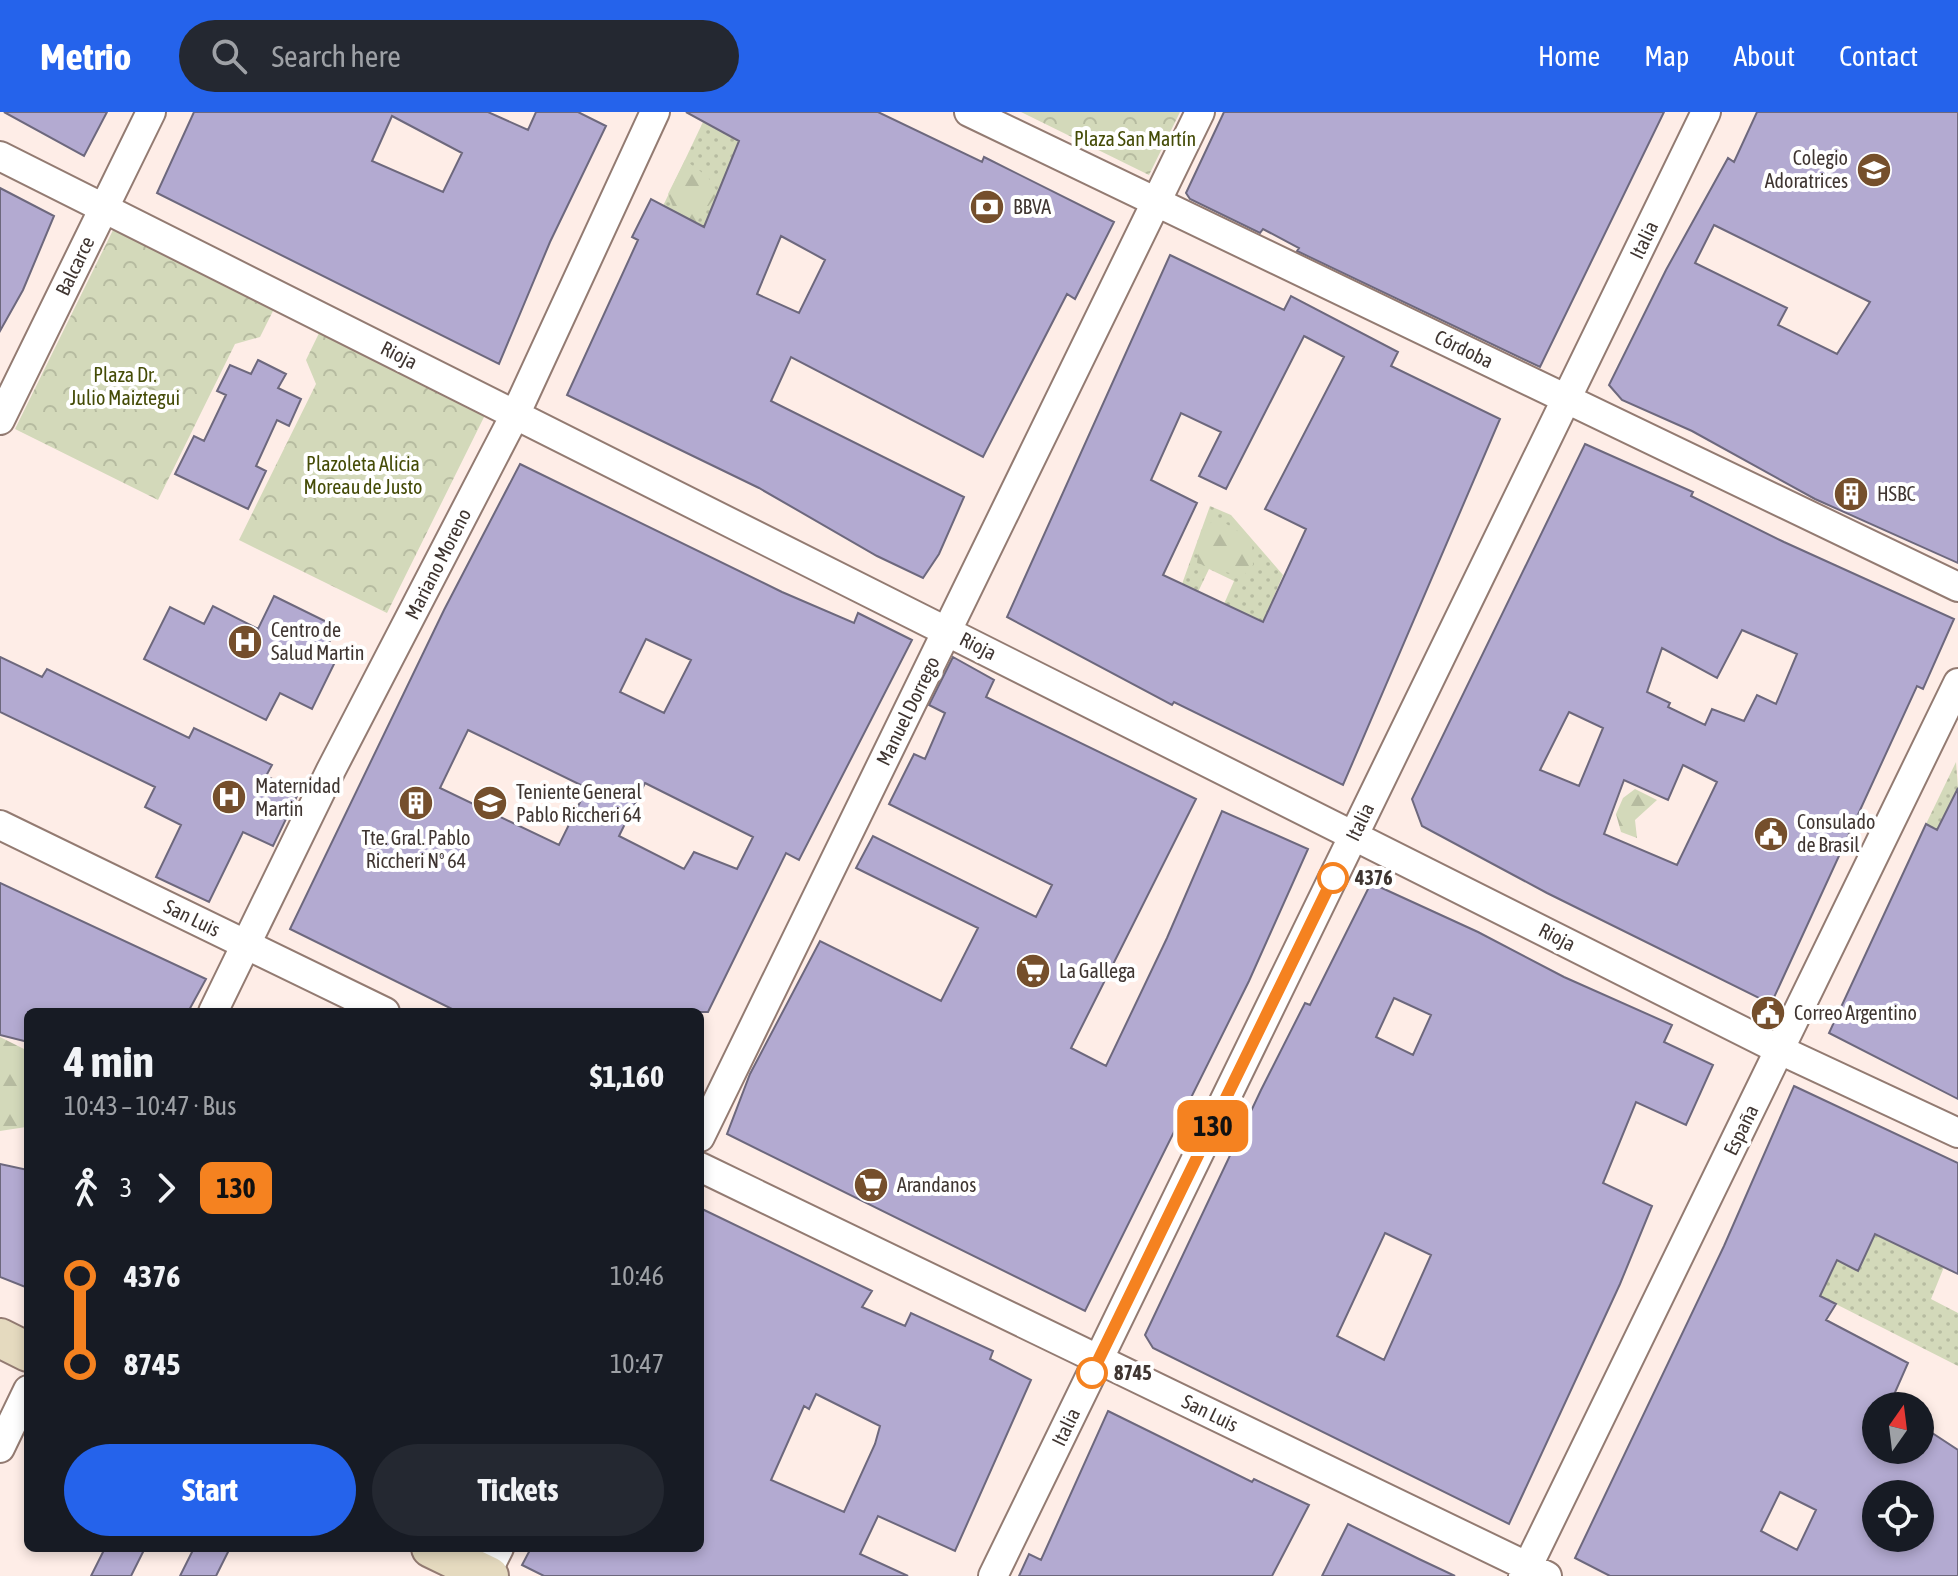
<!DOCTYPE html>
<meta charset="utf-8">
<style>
:root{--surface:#171b24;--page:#242831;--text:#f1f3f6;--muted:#9ea1a6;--accent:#2563eb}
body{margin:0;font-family:"Asap Condensed",sans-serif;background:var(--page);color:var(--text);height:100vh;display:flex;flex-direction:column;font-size:30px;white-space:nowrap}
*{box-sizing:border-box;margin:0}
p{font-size:26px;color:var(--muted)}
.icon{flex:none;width:44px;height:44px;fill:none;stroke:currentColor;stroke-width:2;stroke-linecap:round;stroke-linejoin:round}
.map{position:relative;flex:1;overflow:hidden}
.details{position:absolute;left:24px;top:896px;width:680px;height:544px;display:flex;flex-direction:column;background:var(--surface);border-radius:12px;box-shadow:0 4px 12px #0003}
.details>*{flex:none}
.badge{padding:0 16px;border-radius:12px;font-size:28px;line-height:52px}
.needle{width:52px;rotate:14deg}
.tools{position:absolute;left:1862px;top:1280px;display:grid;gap:16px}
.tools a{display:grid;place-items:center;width:72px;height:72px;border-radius:50%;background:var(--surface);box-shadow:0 4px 12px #0003;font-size:40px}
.map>.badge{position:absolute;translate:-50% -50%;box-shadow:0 0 0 4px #fff}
.legs{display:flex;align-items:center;gap:12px;height:88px;padding:0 40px;font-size:26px}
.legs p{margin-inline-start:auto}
.summary{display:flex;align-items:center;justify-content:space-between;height:136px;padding:0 40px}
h1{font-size:44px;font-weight:700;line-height:60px}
.button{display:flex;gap:16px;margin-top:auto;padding:16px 40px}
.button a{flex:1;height:92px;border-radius:48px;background:var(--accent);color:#fff;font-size:32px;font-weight:700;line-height:92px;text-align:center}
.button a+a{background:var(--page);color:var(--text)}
ul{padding:0 40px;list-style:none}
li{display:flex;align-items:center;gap:28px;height:88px;font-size:30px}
li i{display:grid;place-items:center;width:12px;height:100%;margin:0 10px;background:currentColor}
li i::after{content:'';width:20px;height:20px;margin:-10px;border:6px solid;border-radius:50%;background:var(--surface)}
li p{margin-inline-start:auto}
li:first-child i{background:linear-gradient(#0000 50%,currentColor 0)}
li:last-child i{background:linear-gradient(currentColor 50%,#0000 0)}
header{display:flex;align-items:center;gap:48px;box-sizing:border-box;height:112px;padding:0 40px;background:var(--accent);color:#fff}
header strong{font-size:38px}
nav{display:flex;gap:44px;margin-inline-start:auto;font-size:28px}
.search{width:560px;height:72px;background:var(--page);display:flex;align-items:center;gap:20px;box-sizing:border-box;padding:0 28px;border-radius:44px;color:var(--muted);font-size:30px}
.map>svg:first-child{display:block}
.grass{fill:url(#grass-dots)}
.forest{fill:url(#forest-firs)}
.park{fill:url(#park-crowns)}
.building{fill:#b3aad1;stroke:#6d687d;stroke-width:2;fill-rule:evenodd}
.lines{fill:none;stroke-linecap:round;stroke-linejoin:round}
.street-casing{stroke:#937b72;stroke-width:32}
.secondary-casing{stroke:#937b72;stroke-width:42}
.street{stroke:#fff;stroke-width:28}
.secondary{stroke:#e5dabf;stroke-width:38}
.line-1-casing{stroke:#fff;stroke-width:18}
.line-1{stroke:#f58220;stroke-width:12}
.stop-1-dot{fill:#fff;stroke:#f58220;stroke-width:4}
.labels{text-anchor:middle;stroke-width:8;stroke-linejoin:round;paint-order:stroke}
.park-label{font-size:20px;fill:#444b06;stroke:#fff}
.poi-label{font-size:20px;fill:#3f3531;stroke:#fff;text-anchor:start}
.street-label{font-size:20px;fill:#3f3531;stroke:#fff}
.stop-label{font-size:20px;font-weight:bold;fill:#3f3531;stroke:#fff;text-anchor:start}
</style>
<header>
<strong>Metrio</strong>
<div class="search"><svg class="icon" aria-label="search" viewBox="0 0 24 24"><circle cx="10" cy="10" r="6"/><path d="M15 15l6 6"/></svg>Search here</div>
<nav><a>Home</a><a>Map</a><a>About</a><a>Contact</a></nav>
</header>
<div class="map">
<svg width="1958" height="1464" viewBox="0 0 1958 1464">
<defs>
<pattern id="grass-dots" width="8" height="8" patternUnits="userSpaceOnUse" patternTransform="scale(2)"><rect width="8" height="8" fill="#d3d9ba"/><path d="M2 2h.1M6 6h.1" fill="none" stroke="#b6bba0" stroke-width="1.8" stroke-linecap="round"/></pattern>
<pattern id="forest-firs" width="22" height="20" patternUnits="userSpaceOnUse" patternTransform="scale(2)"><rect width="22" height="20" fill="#d3d9ba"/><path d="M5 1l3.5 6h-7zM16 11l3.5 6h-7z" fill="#b6bba0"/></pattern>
<pattern id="park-crowns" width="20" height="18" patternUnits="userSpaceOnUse" patternTransform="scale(2)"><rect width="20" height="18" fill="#d3d9ba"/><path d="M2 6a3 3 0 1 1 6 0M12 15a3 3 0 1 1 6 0" fill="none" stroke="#b6bba0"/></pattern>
</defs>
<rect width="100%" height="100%" fill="#feede7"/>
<path class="grass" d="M703,10L739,29L771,149L663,94Z
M1210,394L1231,403L1283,463L1273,486L1321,508L1265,511L1224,492L1234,469L1209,457L1198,480L1182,472Z
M1956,650L1958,676L1937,719L1926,712Z
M1875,1122L1944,1155L1931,1187L1958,1201V1254L1820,1184L1837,1148L1858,1158Z"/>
<path class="forest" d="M685,48L708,65L718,81L696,111L675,100L668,82Z
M1217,406L1252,428L1253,453L1242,465L1197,451L1201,418Z
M1635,677L1657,688L1635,708L1637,726L1621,720L1616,702L1623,686Z
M0,925L28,939L26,1015L0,1019Z"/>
<path class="park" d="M1021,0H1180L1149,63Z
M115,114L275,195L260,225L235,232L158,388L15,317Z
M321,217L487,299L387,501L239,428L316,272L306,248Z"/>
<path class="building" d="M4,0H107L84,44Z
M194,0H488L528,18L536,0H578L606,14L550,130L499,252L157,81ZM392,4L462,41L443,80L372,49Z
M686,0H878L982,50L984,45L1114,110L1075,187L1067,182L983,345L791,245L771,289L964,385L939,442L923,466L877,444L759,376L567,283L638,128L632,125L651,87L704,115L739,29ZM781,124L825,148L799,201L757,182Z
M1224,0H1664L1540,255L1297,139L1299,136L1263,117L1260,121L1190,87L1186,81Z
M1757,0H1958V451L1815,387L1692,319L1622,288L1609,273L1666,158L1728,46L1734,50ZM1714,113L1870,190L1837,242L1778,213L1787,196L1695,151Z
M0,76L54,104L23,178L0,219Z
M1170,143L1284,198L1291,184L1398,240L1391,254L1500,307L1343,673L1174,590L1172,593L1007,505ZM1304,224L1344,245L1265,397L1306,417L1263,510L1163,463L1197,391L1151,368L1181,301L1221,320L1199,364L1226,377Z
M258,248L286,262L278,276L301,287L289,314L277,308L256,354L266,359L248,397L175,362L194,324L204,329L226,283L217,279L230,253L251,262Z
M1585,332L1693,380L1691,384L1784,430L1954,507L1923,577L1917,574L1771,892L1547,781L1422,714L1412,687ZM1742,518L1797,542L1776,592L1757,583L1744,609L1712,597L1705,613L1668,595L1670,591L1647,580L1662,536L1717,566ZM1569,600L1603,616L1579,674L1540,658ZM1683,653L1717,670L1677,753L1604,722L1624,668L1668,688Z
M520,352L782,480L854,511L858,501L912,528L799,748L786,741L708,900H458L290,817L444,498ZM646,527L691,548L664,601L620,580ZM468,618L587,676L559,733L440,676ZM645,671L753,725L737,757L694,740L684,757L619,724Z
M274,484L337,515L323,542L336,548L312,597L280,581L266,608L144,547L170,495L204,512L213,494L258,517Z
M0,545L42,565L47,557L189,626L194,616L272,653L266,664L299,680L273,734L243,720L209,790L156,765L181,713L145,695L155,675L0,600Z
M953,545L994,568L986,585L1196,687L1071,936L1106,954L1167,826L1222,699L1308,737L1249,869L1085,1199L727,1022L750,962L820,829L941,889L978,816L856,756L873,724L1036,805L1052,773L889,692L914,642L925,647L945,601L929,593Z
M1958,676V987L1829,921L1926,712L1937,718Z
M0,771L206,867L188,900H28V930L0,923Z
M1371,771L1478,820L1564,865L1672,913L1664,930L1713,953L1686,1013L1636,990L1603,1071L1652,1094L1620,1172L1509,1412L1153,1236L1145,1223L1261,978L1305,891L1310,893ZM1394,886L1431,903L1413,943L1376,925ZM1385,1121L1431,1143L1384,1248L1337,1224Z
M1794,974L1958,1051V1162L1875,1122L1858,1159L1837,1148L1820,1184L1836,1192L1826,1208L1908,1251L1889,1294H1876V1338H1920V1313L1958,1338V1464H1610L1575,1446L1724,1134ZM1780,1380L1816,1398L1797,1438L1761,1419ZM1876,1382H1920V1426H1876Z
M0,1052L28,1058V1176L0,1165Z
M700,1096L872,1179L862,1195L905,1214L911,1201L993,1239L990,1247L1031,1268L955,1439L878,1404L860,1442L908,1464H544L522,1453L531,1436H700ZM816,1282L880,1314L875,1332L844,1400L771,1368L804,1294L809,1297Z
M1108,1299L1252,1370L1254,1367L1309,1393L1272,1464H1019L1029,1442L1041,1448Z
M1348,1412L1419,1447L1455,1464H1322Z
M105,1436H145L131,1464H91Z
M194,1436H230L216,1464H180Z"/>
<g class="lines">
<g class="street-casing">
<path id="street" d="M969,0L1958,475
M0,44L1780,938L1958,1021
M0,308L151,0
M0,713L385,900
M213,900L331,658L516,301L655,0
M700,1025L1200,0
M700,1055L1547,1464
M0,1336L28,1278
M485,1464L499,1436
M993,1464L1706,0
M1523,1464L1958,571"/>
</g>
<g class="secondary-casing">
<path id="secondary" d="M0,1226L28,1240
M431,1436L489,1464"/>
</g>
<use href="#street" class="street"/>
<use href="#secondary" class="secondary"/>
</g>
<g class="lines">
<g class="line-1-casing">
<path id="line-1" d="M1092,1261L1333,766"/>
</g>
<use href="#line-1" class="line-1"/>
</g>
<defs>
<g id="school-disc" transform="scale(1.8)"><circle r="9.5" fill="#754f2c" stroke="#fff"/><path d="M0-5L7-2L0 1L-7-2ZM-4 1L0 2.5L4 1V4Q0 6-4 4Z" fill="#fff"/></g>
<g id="bank-disc" transform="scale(1.8)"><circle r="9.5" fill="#754f2c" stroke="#fff"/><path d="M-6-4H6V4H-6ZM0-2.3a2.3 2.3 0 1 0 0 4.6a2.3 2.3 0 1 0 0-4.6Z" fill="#fff"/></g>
<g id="building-disc" transform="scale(1.8)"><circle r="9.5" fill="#754f2c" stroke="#fff"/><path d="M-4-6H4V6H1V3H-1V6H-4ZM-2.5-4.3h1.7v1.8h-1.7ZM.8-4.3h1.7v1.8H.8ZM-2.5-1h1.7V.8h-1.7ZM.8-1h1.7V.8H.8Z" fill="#fff"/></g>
<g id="hospital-disc" transform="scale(1.8)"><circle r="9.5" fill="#754f2c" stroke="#fff"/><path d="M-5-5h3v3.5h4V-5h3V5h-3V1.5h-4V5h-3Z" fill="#fff"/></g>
<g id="civic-disc" transform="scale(1.8)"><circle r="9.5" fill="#754f2c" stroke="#fff"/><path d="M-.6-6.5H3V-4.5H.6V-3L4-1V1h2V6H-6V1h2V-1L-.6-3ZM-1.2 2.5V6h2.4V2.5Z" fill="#fff"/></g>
<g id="supermarket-disc" transform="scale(1.8)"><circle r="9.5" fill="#754f2c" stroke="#fff"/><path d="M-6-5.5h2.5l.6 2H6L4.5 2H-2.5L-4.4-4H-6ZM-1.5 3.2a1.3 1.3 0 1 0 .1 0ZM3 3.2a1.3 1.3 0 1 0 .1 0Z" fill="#fff"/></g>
</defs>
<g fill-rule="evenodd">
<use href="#school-disc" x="1874" y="58"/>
<use href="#bank-disc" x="987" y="95"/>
<use href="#building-disc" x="1851" y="382"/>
<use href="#hospital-disc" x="245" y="530"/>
<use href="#hospital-disc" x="229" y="685"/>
<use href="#building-disc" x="416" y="691"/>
<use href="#school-disc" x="490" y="691"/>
<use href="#civic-disc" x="1771" y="722"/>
<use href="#supermarket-disc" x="1033" y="859"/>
<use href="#civic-disc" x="1768" y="901"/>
<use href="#supermarket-disc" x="871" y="1073"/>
</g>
<g class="stop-1-dot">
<circle cx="1333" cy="766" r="14"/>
<circle cx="1092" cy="1261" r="14"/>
</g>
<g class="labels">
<g class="park-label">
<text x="1135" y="34">Plaza San Martín</text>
<text x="125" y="270">Plaza Dr.<tspan x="125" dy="23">Julio Maiztegui</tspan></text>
<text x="363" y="359">Plazoleta Alicia<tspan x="363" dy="23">Moreau de Justo</tspan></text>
</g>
<g class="poi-label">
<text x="1848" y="53" text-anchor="end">Colegio<tspan x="1848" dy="23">Adoratrices</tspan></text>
<text x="1013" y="102">BBVA</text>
<text x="1877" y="389">HSBC</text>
<text x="271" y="525">Centro de<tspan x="271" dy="23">Salud Martin</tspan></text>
<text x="255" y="681">Maternidad<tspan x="255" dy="23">Martin</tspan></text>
<text x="516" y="687">Teniente General<tspan x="516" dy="23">Pablo Riccheri 64</tspan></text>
<text x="1797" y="717">Consulado<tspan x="1797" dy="23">de Brasil</tspan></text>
<text x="416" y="733" text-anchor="middle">Tte. Gral. Pablo<tspan x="416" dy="23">Riccheri N° 64</tspan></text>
<text x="1059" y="866">La Gallega</text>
<text x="1794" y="908">Correo Argentino</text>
<text x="897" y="1080">Arandanos</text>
</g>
<g class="street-label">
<text transform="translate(1644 128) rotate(-64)" y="7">Italia</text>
<text transform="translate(75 154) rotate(-64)" y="7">Balcarce</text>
<text transform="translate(1464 237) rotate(26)" y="7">Córdoba</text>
<text transform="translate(399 243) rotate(27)" y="7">Rioja</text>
<text transform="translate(438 452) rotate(-63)" y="7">Mariano Moreno</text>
<text transform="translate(978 534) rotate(27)" y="7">Rioja</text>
<text transform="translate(908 599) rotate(-64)" y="7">Manuel Dorrego</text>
<text transform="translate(1360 710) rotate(-64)" y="7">Italia</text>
<text transform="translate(192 806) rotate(26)" y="7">San Luis</text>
<text transform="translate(1557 825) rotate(27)" y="7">Rioja</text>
<text transform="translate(1741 1018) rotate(-64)" y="7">España</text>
<text transform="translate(1210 1301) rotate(26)" y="7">San Luis</text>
<text transform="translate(1066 1315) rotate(-64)" y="7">Italia</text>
</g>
<g class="stop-label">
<text x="1355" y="773">4376</text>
<text x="1114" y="1268">8745</text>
</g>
</g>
</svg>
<div class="tools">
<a><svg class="needle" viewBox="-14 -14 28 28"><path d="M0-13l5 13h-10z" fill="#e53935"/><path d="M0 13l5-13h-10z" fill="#9ea1a6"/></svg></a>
<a><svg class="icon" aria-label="locate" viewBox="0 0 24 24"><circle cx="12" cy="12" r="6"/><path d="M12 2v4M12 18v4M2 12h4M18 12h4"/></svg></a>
</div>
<b class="badge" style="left:1213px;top:1014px;background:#f58220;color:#111">130</b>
<section class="details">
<div class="summary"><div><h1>4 min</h1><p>10:43 – 10:47 · Bus</p></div><b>$1,160</b></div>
<div class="legs"><svg class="icon" aria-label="walk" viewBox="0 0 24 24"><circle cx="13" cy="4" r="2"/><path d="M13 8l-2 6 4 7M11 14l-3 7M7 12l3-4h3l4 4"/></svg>3<svg class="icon" aria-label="forward" viewBox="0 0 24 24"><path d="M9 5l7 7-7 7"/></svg><b class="badge" style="background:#f58220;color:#111">130</b></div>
<ul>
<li><i style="color:#f58220"></i><b>4376</b><p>10:46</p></li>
<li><i style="color:#f58220"></i><b>8745</b><p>10:47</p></li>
</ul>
<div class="button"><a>Start</a><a>Tickets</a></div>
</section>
</div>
